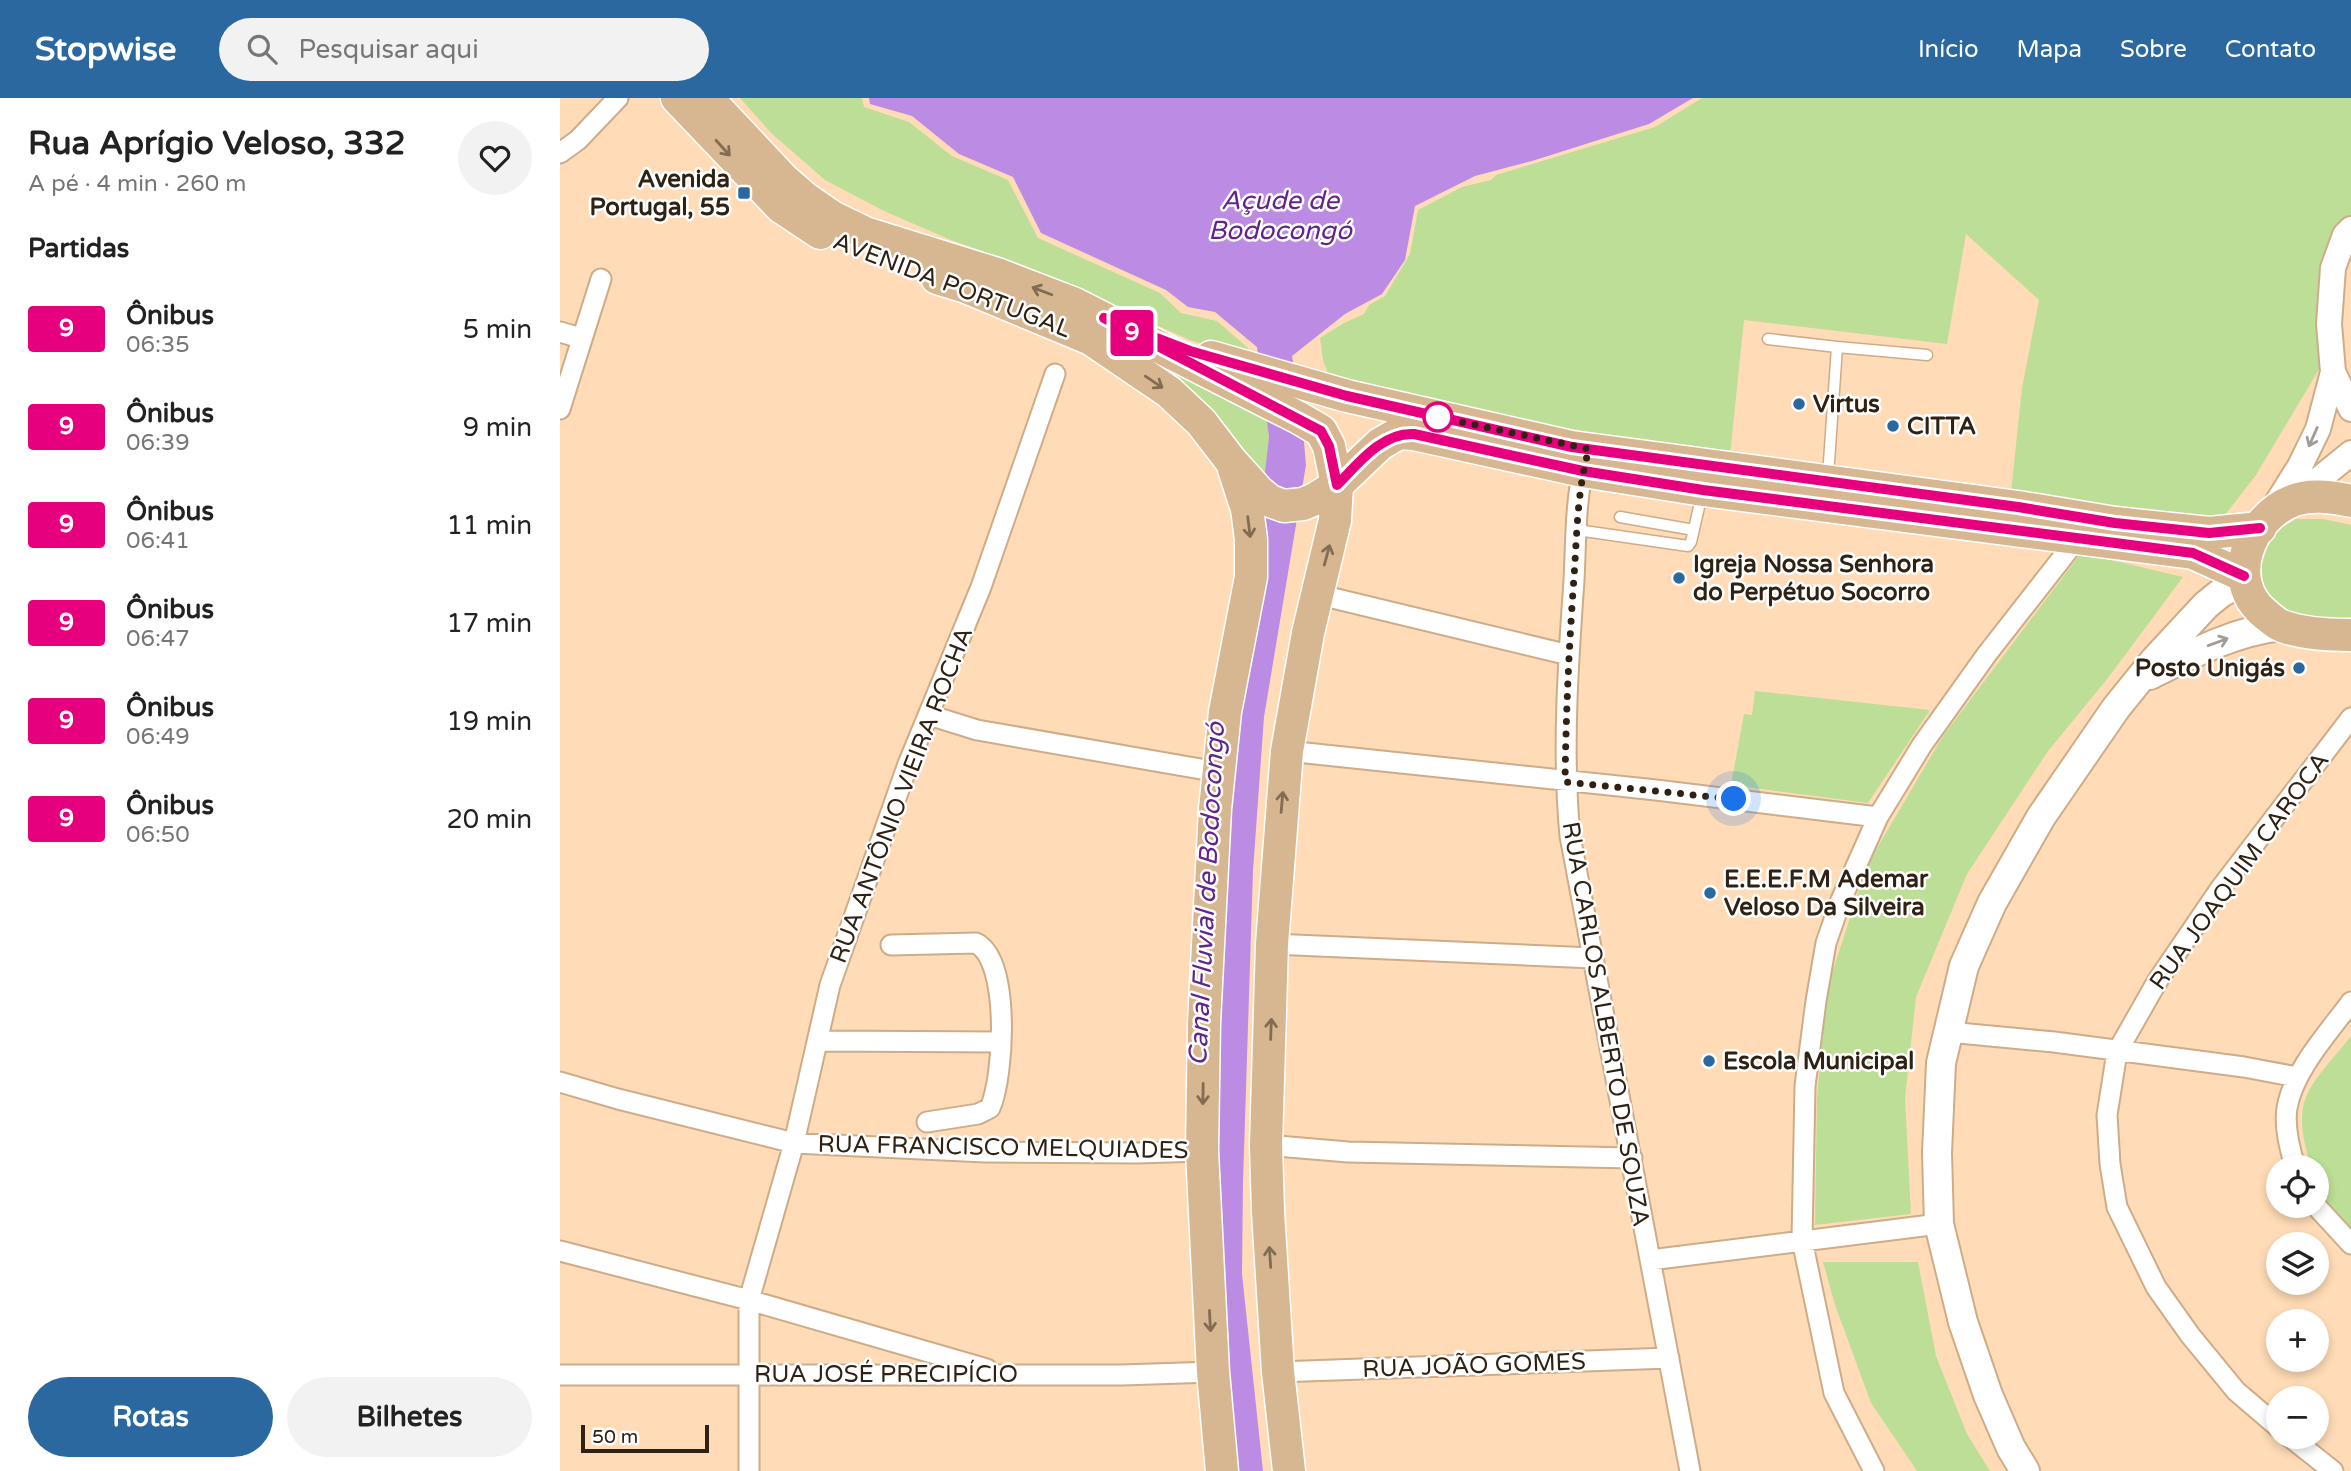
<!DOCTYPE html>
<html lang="pt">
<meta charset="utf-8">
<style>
:root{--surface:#fff;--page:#f2f2f2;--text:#222;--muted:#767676;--accent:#2a689f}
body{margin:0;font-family:"Varela Round",sans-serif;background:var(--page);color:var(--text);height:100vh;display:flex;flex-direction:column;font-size:26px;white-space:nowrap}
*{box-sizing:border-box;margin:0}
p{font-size:23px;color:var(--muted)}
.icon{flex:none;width:38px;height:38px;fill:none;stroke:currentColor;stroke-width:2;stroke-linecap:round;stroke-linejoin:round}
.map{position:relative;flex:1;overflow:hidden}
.panel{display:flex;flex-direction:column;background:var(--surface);width:560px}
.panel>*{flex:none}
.badge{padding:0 14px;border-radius:5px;font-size:24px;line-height:46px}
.fabs{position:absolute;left:1706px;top:1057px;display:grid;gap:14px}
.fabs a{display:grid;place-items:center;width:63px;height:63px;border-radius:50%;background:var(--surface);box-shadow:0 4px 10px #0003;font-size:35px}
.scale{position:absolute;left:21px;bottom:18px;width:128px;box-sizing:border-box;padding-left:7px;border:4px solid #2f2214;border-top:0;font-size:19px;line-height:24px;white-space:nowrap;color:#2f2214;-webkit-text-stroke:5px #fff;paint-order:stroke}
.you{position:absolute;width:35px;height:35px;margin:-18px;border:5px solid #fff;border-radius:50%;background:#1a73e8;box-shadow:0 0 0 10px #1a73e833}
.map>.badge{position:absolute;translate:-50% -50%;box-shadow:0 0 0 4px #fff}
h2{padding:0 28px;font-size:26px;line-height:63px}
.round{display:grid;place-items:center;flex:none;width:74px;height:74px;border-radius:37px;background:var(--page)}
.summary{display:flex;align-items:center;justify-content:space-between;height:119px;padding:0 28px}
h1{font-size:33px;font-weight:700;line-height:52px}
.cta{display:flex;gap:14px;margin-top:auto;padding:14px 28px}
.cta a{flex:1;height:80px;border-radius:42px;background:var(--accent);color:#fff;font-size:28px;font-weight:700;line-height:80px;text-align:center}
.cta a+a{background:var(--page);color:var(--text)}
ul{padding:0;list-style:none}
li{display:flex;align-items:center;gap:21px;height:98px;padding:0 28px}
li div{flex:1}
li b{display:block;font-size:26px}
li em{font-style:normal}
li .badge{min-width:77px;font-weight:700;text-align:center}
header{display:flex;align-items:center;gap:42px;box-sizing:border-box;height:98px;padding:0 35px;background:var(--accent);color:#fff}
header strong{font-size:33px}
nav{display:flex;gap:38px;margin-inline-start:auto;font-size:24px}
.search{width:490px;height:63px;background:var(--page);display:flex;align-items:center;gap:18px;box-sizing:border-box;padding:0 24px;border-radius:38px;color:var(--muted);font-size:26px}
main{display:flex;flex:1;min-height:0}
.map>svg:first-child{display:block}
.green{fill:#bdde96}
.water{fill:#bc8be4}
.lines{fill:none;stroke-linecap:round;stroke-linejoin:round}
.service-casing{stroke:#ceac88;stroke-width:13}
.minor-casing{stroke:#ceac88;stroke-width:23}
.tertiary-casing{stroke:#ceac88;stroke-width:28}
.secondary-casing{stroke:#ceac88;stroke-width:32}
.primary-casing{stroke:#fff;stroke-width:35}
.service{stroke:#fff;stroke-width:10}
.minor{stroke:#fff;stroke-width:19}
.tertiary{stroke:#fff;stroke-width:24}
.secondary{stroke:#fff;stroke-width:28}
.primary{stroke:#d7b791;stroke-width:32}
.oneway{stroke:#836c52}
.oneway2{stroke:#a19c95}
.line-casing{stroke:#fff;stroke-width:16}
.line{stroke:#e6007e;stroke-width:10}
.walk{stroke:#2f2214;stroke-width:7;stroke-dasharray:0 12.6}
.poi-dot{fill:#2a689f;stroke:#fff;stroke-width:2.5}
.stop-dot{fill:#fff;stroke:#e6007e;stroke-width:3.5}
.labels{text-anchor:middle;stroke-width:5;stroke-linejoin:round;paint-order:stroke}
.poi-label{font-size:24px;font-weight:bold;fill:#2f2214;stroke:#fff;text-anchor:start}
.street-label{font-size:24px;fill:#2f2214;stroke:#fff}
.water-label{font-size:26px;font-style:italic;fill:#63238c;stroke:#fff}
</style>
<header>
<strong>Stopwise</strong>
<div class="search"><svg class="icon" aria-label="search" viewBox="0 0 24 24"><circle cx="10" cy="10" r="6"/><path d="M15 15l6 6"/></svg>Pesquisar aqui</div>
<nav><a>Início</a><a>Mapa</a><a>Sobre</a><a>Contato</a></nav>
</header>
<main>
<section class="panel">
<div class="summary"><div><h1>Rua Aprígio Veloso, 332</h1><p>A pé · 4 min · 260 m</p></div><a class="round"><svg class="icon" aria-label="heart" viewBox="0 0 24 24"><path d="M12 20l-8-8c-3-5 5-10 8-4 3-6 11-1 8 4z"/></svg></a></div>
<h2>Partidas</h2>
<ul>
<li><span class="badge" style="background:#e6007e;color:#fff">9</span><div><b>Ônibus</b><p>06:35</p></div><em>5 min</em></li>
<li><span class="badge" style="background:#e6007e;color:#fff">9</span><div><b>Ônibus</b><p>06:39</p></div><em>9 min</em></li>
<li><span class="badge" style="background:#e6007e;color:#fff">9</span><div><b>Ônibus</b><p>06:41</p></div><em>11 min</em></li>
<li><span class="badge" style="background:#e6007e;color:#fff">9</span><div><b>Ônibus</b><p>06:47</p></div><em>17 min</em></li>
<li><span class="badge" style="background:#e6007e;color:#fff">9</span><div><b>Ônibus</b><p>06:49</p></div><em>19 min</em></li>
<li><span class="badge" style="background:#e6007e;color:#fff">9</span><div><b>Ônibus</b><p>06:50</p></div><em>20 min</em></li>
</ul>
<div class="cta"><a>Rotas</a><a>Bilhetes</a></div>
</section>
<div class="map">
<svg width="1791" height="1373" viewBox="0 0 1791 1373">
<rect width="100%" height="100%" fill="#ffdcb7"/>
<path class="green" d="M180,0H302L304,9L349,24L392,58L448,82L478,140L600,195L621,215L657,223L688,250V260L630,242L458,166L391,142L324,113L265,82L211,35Z
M1142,0H1791V126L1761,268L1696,377L1658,426L1450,403L1462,290L1479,202L1406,136L1387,246L1184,222L1170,357L1048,346L769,278L763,262L760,240L784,225L804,216L809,207L825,198L850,156L858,112L902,89L931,82L936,77L1095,29Z
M240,100L706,311L709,339L704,387L545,241L253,123Z
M1736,421H1763L1791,427V527L1725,519L1705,497L1701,467L1713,435Z
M1521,455L1623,479L1548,580L1488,653L1407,776L1356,899L1345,1000L1351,1116L1255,1127L1257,999L1267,891L1307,767L1383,638Z
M1195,593L1370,612L1308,705L1171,687L1184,616L1192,617Z
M1791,938V1136C1774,1115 1757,1097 1757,1069H1751C1729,998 1749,991 1791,938Z
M1263,1164H1358L1376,1258L1407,1336L1430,1373H1357L1311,1305L1275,1207Z"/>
<path class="water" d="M309,0H1133L1089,26L972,63L915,78L855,108L845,162L822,196L785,216L732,258L741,309L746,367L704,619L693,773L683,1084L682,1176L703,1373H679L653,1177L660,763L709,339L697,249L655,214L628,209L606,192L481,135L453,79L399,56L352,18L310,6Z"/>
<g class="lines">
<g class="service-casing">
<path id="service" d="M1208,241L1277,249
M1268,378L1277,249L1367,257
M1060,419L1134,432
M1017,432L1128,448L1131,444L1142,396"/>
</g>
<g class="minor-casing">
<path id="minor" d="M0,55L18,42L58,0
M0,234L21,240
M0,311L41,181
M1025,365C1015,400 1016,445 1014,482C1008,567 1002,653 1010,738L1130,1373
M756,496L1009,557
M369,617L417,632L658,674
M727,653L1096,692L1318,719
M712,846L1033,860
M331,847L416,845C451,863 444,979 430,1010L418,1016L367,1024
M1388,934L1494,944L1684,969L1737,979
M258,943L441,944
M0,984L58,1001L234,1045L425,1054L578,1055L642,1053
M706,1047L788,1054L1072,1060
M1735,1069C1730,1051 1724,1029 1727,1010C1733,973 1769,934 1791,904
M1756,1108L1791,1146
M0,1153L189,1202L427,1271
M1090,1162L1379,1126
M718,1274L1109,1260
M0,1277H562L653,1274
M1718,1329L1676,1293L1630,1237L1596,1189L1557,1109L1550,1066L1547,1017L1557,954L1598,882L1660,791L1791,620
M1730,1339L1773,1373
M189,1373V1202L234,1045L270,887L348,666L421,489L495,276
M1314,1373L1274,1295L1242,1142L1245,988L1256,903L1266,845L1281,802L1318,719L1362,647L1427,556L1517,441"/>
</g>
<g class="tertiary-casing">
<path id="tertiary" d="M1773,274L1791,311
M1732,403L1791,355
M1710,416L1740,368L1758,331L1773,274L1769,226L1773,170L1785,137L1791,131"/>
</g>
<g class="secondary-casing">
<path id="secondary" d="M1590,577C1632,556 1672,534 1720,528
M1465,1373L1451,1350L1428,1297L1403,1224L1379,1126L1377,1055L1381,965L1404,868L1432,805L1481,719L1556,610L1594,563L1646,507L1662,494L1685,483"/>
</g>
<g class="primary-casing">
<path id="primary" d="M117,0L221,109L260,135
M147,0L223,81L246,101L272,119L305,135L437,176L515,206L739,320L761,333L769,348L777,387L775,422L748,535L727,653L712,846L706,1047L708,1114L718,1274L729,1373
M377,180L406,189L531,241L609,294L641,324L671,363L698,393L710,403L724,408L743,406L755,401L777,387L820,346L839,335L854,336L1023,373L1143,392L1633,455L1684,478
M651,259L787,298L1012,349L1458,409L1555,425L1649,435L1700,430
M1791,403C1774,399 1749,396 1732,403C1689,420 1664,483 1705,516C1710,520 1716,526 1722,528C1743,536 1768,537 1791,537
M662,1373L653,1274L642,1053L644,925L655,711L665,614L691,479V441L687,411L674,371"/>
</g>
<use href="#service" class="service"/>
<use href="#minor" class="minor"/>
<use href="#tertiary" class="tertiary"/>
<use href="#secondary" class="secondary"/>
<use href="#primary" class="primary"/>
</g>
<defs><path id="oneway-shaft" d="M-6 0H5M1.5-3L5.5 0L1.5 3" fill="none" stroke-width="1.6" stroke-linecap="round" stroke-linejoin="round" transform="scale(1.75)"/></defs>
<g class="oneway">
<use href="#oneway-shaft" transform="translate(163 50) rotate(48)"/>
<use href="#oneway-shaft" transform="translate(482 193) rotate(-159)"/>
<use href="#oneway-shaft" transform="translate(594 284) rotate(34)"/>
<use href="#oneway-shaft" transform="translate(689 429) rotate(83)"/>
<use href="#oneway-shaft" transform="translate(767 457) rotate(-75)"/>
<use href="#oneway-shaft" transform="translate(722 704) rotate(-85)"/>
<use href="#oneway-shaft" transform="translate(711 931) rotate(-88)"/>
<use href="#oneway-shaft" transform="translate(643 996) rotate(91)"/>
<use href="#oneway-shaft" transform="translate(710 1159) rotate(-94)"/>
<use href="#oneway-shaft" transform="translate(650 1223) rotate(87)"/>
</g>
<g class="oneway2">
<use href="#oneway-shaft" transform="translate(1753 339) rotate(114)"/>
<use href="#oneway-shaft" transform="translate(1658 544) rotate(-20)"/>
</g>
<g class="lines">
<g class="line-casing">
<path id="line" d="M1684,478L1633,455L1143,392L1023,373L854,336C822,334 798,366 777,387L769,348L761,333L544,220L630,253L787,298L1012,349L1458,409L1555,425L1649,435L1700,430"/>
</g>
<use href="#line" class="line"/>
<path class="walk" d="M878,319L1029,351C1017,392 1017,437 1014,479C1009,548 1006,615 1005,684L1174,701"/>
</g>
<g class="poi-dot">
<rect x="177" y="88" width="14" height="14" rx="3.5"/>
<circle cx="1239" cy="306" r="7"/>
<circle cx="1333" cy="328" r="7"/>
<circle cx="1119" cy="480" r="7"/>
<circle cx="1739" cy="570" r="7"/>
<circle cx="1150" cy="795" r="7"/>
<circle cx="1149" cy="963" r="7"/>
</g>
<circle class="stop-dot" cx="878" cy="319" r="14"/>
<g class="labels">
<g class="poi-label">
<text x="170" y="89" text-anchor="end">Avenida<tspan x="170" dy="28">Portugal, 55</tspan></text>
<text x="1253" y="314">Virtus</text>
<text x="1347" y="336">CITTA</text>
<text x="1133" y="474">Igreja Nossa Senhora<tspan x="1133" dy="28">do Perpétuo Socorro</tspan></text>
<text x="1725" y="578" text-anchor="end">Posto Unigás</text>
<text x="1164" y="789">E.E.E.F.M Ademar<tspan x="1164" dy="28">Veloso Da Silveira</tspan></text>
<text x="1163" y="971">Escola Municipal</text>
</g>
<g class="street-label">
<text transform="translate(392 187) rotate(21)" y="8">AVENIDA PORTUGAL</text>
<text transform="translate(341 697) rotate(-69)" y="8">RUA ANTÔNIO VIEIRA ROCHA</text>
<text transform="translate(1679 773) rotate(-54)" y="8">RUA JOAQUIM CAROCA</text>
<text transform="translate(1046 926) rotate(80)" y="8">RUA CARLOS ALBERTO DE SOUZA</text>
<text transform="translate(443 1049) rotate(1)" y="8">RUA FRANCISCO MELQUIADES</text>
<text transform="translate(914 1267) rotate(-2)" y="8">RUA JOÃO GOMES</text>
<text x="326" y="1284">RUA JOSÉ PRECIPÍCIO</text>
</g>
<g class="water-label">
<text x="720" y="111">Açude de<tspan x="720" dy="30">Bodocongó</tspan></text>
<text transform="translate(646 796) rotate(-87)" y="9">Canal Fluvial de Bodocongó</text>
</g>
</g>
</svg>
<div class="fabs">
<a><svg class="icon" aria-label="locate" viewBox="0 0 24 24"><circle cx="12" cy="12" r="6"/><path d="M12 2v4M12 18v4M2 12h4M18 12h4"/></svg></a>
<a><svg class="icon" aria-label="layers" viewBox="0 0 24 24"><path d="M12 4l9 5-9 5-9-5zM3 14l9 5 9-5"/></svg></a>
<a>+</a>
<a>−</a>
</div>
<div class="scale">50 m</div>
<div class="you" style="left:1174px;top:701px"></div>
<b class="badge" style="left:572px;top:235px;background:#e6007e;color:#fff">9</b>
</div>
</main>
